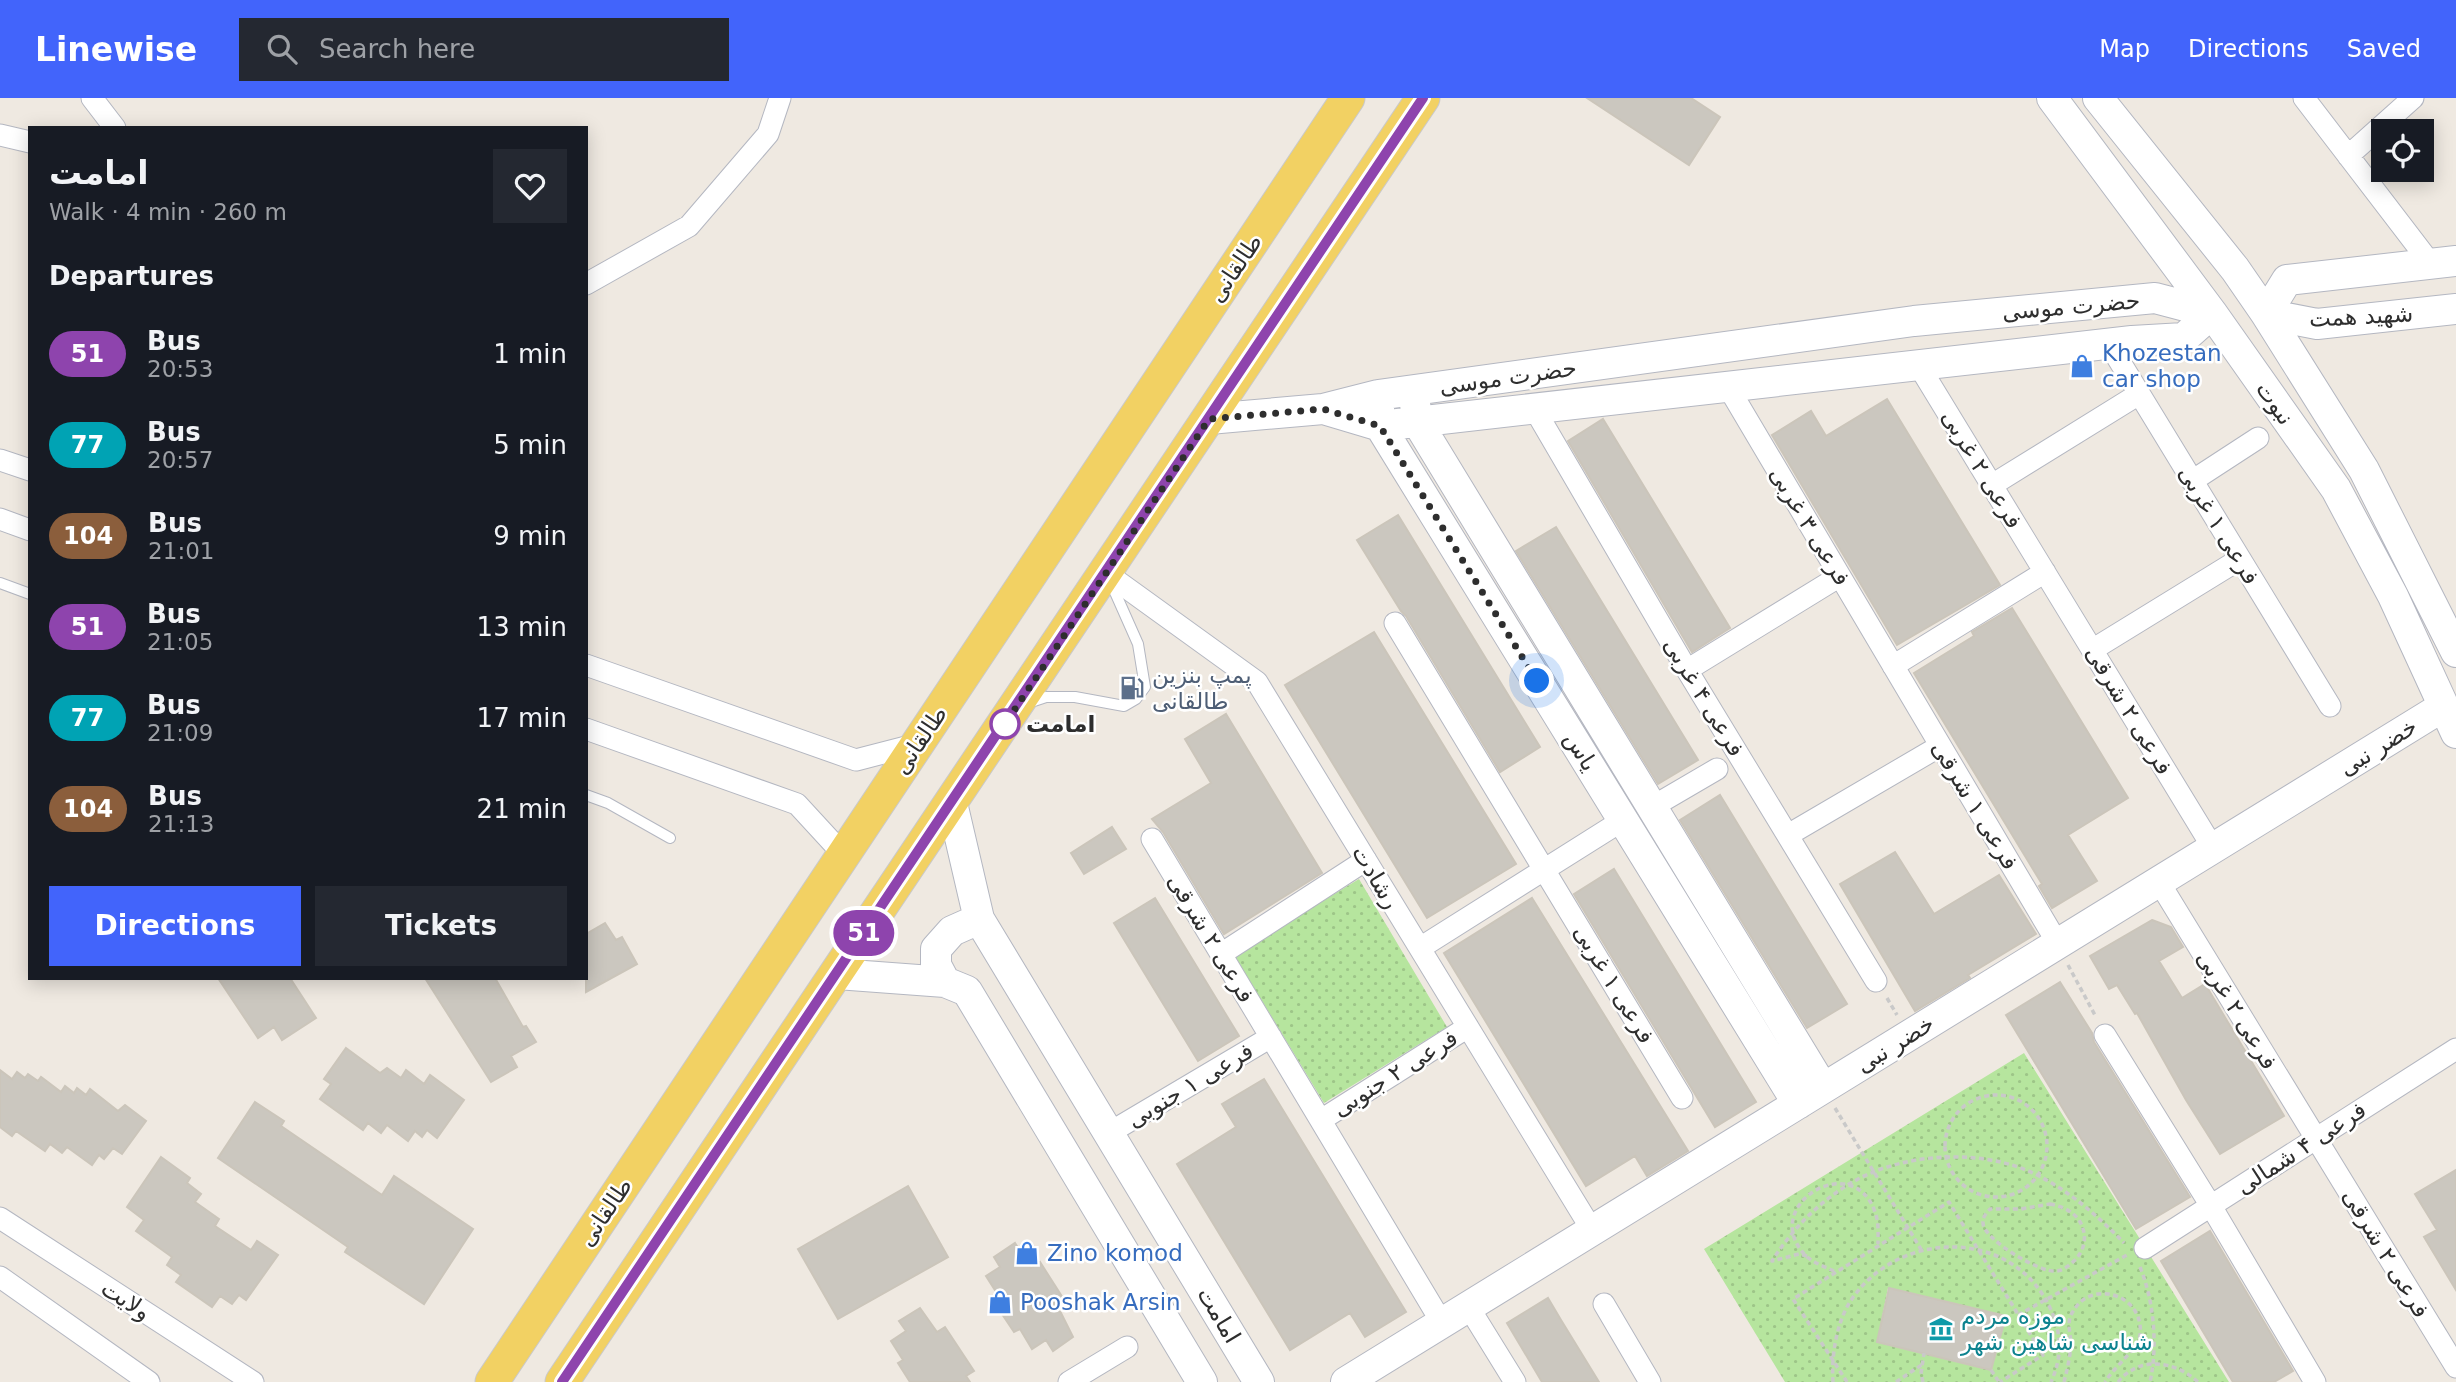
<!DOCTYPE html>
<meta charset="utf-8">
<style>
:root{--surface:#171b24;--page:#242831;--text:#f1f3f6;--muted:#9ea1a6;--accent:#4264fb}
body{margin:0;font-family:"DejaVu Sans",Cairo,sans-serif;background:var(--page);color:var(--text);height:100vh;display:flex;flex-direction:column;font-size:26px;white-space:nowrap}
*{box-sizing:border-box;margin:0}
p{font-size:23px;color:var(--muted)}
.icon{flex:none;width:38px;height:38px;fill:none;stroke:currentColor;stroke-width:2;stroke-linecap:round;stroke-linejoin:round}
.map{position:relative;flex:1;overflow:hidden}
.panel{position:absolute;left:28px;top:28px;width:560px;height:854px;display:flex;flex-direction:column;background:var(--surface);border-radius:0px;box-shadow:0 4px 18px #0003}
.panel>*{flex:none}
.badge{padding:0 14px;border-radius:23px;font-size:24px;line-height:46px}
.controls{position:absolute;left:2371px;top:21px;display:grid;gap:14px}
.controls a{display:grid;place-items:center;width:63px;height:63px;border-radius:0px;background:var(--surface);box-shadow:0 4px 18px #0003;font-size:35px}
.you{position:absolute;width:35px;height:35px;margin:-18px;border:5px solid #fff;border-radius:50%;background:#1a73e8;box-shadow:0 0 0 10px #1a73e833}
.map>.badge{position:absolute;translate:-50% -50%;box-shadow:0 0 0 4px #fff}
h2{padding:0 21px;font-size:26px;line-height:63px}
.round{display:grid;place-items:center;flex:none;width:74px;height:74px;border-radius:0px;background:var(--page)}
.overview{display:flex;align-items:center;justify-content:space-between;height:119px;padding:0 21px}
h1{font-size:33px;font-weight:700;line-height:52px}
.cta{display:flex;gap:14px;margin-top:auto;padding:14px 21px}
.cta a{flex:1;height:80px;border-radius:0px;background:var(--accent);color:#fff;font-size:28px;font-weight:700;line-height:80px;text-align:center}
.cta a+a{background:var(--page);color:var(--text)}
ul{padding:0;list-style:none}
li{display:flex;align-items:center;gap:21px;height:91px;padding:0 21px}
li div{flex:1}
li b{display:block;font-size:26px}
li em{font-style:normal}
li .badge{min-width:77px;font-weight:700;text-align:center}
header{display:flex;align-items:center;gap:42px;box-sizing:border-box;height:98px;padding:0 35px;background:var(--accent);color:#fff}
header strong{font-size:33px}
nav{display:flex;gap:38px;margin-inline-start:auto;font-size:24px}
.search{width:490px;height:63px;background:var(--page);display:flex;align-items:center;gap:18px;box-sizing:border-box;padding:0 24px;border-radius:0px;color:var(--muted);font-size:26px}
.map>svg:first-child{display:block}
.park{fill:url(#park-dots);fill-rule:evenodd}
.building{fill:#cbc7bf;stroke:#cbc5ba;stroke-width:2}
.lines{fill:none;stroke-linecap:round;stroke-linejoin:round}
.lane-casing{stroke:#b4b7c1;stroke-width:12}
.street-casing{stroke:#b4b7c1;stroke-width:23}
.secondary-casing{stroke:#b4b7c1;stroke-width:32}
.primary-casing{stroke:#c9c9c9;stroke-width:35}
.path{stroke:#c9c9c9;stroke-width:3.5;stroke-dasharray:5 3.5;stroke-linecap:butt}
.lane{stroke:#fff;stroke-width:10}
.street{stroke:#fff;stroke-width:21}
.secondary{stroke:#fff;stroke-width:30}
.primary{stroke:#f2d163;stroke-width:33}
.line-casing{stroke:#fff;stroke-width:16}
.line{stroke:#8e44ad;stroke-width:10}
.walk{stroke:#2e2e2e;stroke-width:7;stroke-dasharray:0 12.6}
.stop-dot{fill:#fff;stroke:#8e44ad;stroke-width:3.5}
.labels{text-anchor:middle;stroke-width:5;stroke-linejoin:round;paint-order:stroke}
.street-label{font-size:23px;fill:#2e2e2e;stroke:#fff}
.shop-label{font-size:23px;fill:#366cbe;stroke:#fff;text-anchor:start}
.service-label{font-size:23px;fill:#4e5e75;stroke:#fff;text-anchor:start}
.stop-label{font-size:23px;font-weight:bold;fill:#2e2e2e;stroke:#fff;text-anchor:start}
.culture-label{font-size:23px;fill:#0d838f;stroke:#fff;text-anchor:start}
</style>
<header>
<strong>Linewise</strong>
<div class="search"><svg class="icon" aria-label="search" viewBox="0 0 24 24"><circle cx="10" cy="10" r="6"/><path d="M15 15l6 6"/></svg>Search here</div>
<nav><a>Map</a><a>Directions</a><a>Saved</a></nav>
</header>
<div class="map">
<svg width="2456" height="1284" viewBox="0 0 2456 1284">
<defs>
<pattern id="park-dots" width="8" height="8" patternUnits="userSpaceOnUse" patternTransform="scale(1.75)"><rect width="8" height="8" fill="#b6e59e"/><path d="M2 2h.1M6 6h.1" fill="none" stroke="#9dc588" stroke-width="1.8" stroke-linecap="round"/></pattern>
</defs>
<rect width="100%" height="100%" fill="#efe9e1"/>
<path class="park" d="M1359,781L1447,929L1324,1005L1234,857Z
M2024,955L2229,1284H1785L1704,1151ZM1888,1190L2006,1218L1991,1272L1877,1244Z"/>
<path class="building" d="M1587,0H1691L1720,19L1689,67Z
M1887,301L2000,487L1897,547L1772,337L1811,313L1826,338Z
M1603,321L1730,530L1692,554L1568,343Z
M1398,417L1540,649L1500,674L1406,518L1401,513L1357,442Z
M1556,429L1698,662L1658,686L1516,453Z
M2012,510L2128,700L2068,737L2097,783L2052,810L2039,788L2042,786L1914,575L1974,538L1972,534Z
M1374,534L1516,766L1427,820L1285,587Z
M1226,616L1322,775L1224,836L1163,734L1152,721L1211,685L1185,641Z
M1720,697L1847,906L1807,930L1680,722Z
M1112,729L1126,751L1084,776L1071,755Z
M1895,754L1934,816L1999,777L2036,836L1968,877L1970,880L1915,913L1840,786Z
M1614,771L1756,1004L1715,1029L1574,796Z
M1155,800L1239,938L1198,963L1114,825Z
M1532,800L1688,1053L1647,1078L1635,1058L1586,1088L1444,855Z
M2152,822L2171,829L2183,849L2159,863L2182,900L2205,886L2284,1018L2220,1056L2186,1002L2137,915L2135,916L2117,887L2109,891L2090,858Z
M605,825L616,842L622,839L637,866L586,894V836Z
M218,880H290L316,920L282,942L274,929L258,940Z
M425,880H495L523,929L526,928L536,944L511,958L517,969L491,984Z
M2060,884L2092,935L2094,944L2190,1099L2136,1131L2006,917Z
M346,950L380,975L387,970L401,980L406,972L424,986L430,977L464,1002L437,1040L427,1032L422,1039L415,1033L408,1043L387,1027L381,1035L368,1025L363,1032L320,1001L331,986L324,981Z
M0,972L12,981L17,974L25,980L28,976L38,983L41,979L61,994L65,988L74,995L77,990L86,997L90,991L118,1013L125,1007L146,1023L122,1056L113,1050L104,1061L99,1057L92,1067L67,1049L62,1055L50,1046L45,1053L16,1033L12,1038L0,1029Z
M1264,981L1406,1214L1365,1239L1350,1215L1290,1252L1177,1066L1236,1029L1222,1006Z
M255,1004L284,1023L281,1028L382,1097L394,1078L473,1131L424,1206L345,1154L348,1149L218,1060Z
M161,1059L190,1080L187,1085L201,1096L195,1104L219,1121L215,1128L251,1152L257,1143L278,1157L246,1202L239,1197L232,1206L220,1198L212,1209L176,1184L181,1177L167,1167L172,1159L136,1133L144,1122L127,1109Z
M2456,1072V1192L2424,1139L2437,1132L2415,1096Z
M908,1088L948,1159L838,1221L798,1151Z
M2210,1133L2293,1273L2274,1284H2233L2161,1163Z
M1015,1145L1031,1170L1040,1164L1068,1208L1060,1213L1073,1239L1053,1253L1046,1242L1032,1251L1020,1231L1014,1234L992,1201L998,1197L986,1178L1000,1169L994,1159Z
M1889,1190L2006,1218L1991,1272L1877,1244Z
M1548,1200L1561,1222L1599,1284H1542L1507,1225Z
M920,1210L937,1234L945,1229L974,1273L966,1278L970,1284H910L898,1265L903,1262L891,1243L906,1233L899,1223Z"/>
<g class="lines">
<g class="lane-casing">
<path id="lane" d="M0,485L30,496
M1028,605L1046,599H1075L1124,608L1136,601L1145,589L1138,546L1110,483
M586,697L608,705L670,740"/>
</g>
<g class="street-casing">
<path id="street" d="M92,0L115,30
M2304,0L2431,166
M0,37L30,44
M2348,58L2413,0
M586,186L689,128L768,36L780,0
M2109,246L2330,608
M1919,268L2213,750
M1728,289L2058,846
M1535,312L1687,572L1876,883
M0,362L30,372
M2192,383L2258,340
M1992,387L2139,296
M0,421L30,432
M1106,475L1257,584L1592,1132
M1395,525L1682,1000
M2092,552L2240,461
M586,567L856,662L918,646
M1893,568L2045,474
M1687,572L1840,478
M586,631L797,706L843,756
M1652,709L1717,671
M1788,737L1940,648
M1152,741L1442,1225
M2159,784L2456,1269
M1420,850L1623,722
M1221,856L1366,762
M2105,937L2211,1108L2315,1284
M1321,1022L1468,929
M1109,1035L1271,939
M0,1120L253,1284
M2145,1150L2456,951
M0,1179L149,1284
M1604,1206L1650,1284
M1468,1208L1515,1284
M1069,1284L1127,1249"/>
</g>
<g class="secondary-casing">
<path id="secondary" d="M2052,0L2212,215L2336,391L2393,498L2456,635
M2098,0L2235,171L2266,216L2364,372L2456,554
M2456,163L2287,182L2266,216L2317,226L2456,211
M1415,306L1418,325L1823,990
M1323,311L1380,328L2132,243L2184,240L2212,215
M1379,311L1380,328L1798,1006
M1209,321L1323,311L1378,297L1914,223L2155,200L2212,215
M952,705L979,821L1259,1284
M837,876L945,884L967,893L1202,1284
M945,884L936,867V851L952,833L979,821
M1346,1284L2444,608"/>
</g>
<g class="primary-casing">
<path id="primary" d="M492,1284L1348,0
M562,1284L1423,0"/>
</g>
<path class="path" d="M2068,867L2096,919
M1887,900L1897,917
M1945 1048a51 51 0 1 1 102 0a51 51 0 1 1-102 0Z
M1835,1010L1922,1153
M2050,1106C2065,1109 2079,1116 2083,1131C2086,1140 2084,1150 2079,1157C2074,1164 2065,1172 2057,1173C2041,1176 1983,1141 1983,1125C1982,1119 1987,1115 1990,1111H2021Z
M1807,1158L1799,1156L1772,1163C1791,1133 1816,1107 1846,1088C1896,1056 1972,1050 2026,1072C2064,1088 2096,1116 2124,1145
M2140,1169C2154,1203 2158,1248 2150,1284
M1834,1173C1825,1169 1814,1165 1806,1158C1757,1108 1853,1050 1875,1114C1879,1124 1878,1136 1878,1146
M2018,1217L2127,1157
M1991,1272L1999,1284
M1833,1284C1831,1257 1837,1220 1854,1198C1904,1130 2015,1131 2051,1212C2062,1237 2062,1260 2051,1284
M1847,1284L1793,1201L1949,1104L2043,1257L2000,1284
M1896,1284L1923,1266
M1923,1284L1921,1276L1924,1255
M2064,1284C2067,1273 2070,1259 2071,1247C2071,1236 2066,1225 2072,1215C2091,1179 2145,1197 2140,1237C2138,1251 2113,1270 2105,1284
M2118,1284C2140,1257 2175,1263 2198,1284"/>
<use href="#lane" class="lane"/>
<use href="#street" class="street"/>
<use href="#secondary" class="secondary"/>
<use href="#primary" class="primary"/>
</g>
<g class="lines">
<g class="line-casing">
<path id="line" d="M562,1284L1423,0"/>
</g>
<use href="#line" class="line"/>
<path class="walk" d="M1005,626L1003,629L1209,321L1323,311L1380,328L1537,583"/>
</g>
<defs>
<g id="shop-bare" transform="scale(1.89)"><path d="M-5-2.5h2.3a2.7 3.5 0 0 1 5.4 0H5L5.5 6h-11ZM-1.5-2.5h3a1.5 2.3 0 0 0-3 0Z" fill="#3f7fe0" stroke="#fff" stroke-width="2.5" paint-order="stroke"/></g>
<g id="fuel-bare" transform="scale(1.89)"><path d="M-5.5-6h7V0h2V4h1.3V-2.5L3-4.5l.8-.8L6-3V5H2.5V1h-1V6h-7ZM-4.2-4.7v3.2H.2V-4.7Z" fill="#5c6f8a" stroke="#fff" stroke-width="2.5" paint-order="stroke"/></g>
<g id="museum-bare" transform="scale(1.89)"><path d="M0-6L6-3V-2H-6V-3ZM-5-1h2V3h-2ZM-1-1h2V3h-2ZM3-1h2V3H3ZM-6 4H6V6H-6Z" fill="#0f9aa8" stroke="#fff" stroke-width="2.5" paint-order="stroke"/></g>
</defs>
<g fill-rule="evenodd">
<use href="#shop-bare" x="2082" y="268"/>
<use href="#fuel-bare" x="1132" y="590"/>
<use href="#shop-bare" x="1027" y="1155"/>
<use href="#shop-bare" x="1000" y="1204"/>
<use href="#museum-bare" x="1941" y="1231"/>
</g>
<circle class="stop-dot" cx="1005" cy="626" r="14"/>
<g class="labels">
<g class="street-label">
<text transform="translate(1235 170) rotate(-56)" y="8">طالقانی</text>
<text transform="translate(2071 208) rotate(-5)" y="8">حضرت موسی</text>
<text transform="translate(2361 218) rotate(-3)" y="8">شهید همت</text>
<text transform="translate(1508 279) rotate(-8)" y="8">حضرت موسی</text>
<text transform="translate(2275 305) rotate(55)" y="8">نبوت</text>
<text transform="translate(1982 371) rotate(59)" y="8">فرعی ۲ غربی</text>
<text transform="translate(2219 427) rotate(59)" y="8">فرعی ۱ غربی</text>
<text transform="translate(1810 428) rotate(59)" y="8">فرعی ۳ غربی</text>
<text transform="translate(1704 599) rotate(59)" y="8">فرعی ۴ غربی</text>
<text transform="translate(2129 612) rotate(59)" y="8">فرعی ۲ شرقی</text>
<text transform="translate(920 642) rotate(-56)" y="8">طالقانی</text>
<text transform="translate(2378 649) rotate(-32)" y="8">خضر نبی</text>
<text transform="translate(1581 653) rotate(58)" y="8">یاس</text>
<text transform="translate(1975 707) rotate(59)" y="8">فرعی ۱ شرقی</text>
<text transform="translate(1376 779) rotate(59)" y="8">رشادت</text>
<text transform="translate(1211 840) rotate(59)" y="8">فرعی ۲ شرقی</text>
<text transform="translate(1614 886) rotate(59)" y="8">فرعی ۱ غربی</text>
<text transform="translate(2237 912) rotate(59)" y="8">فرعی ۲ غربی</text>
<text transform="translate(1895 946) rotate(-32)" y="8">خضر نبی</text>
<text transform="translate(1395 975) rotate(-32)" y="8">فرعی ۲ جنوبی</text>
<text transform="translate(1190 987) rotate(-31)" y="8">فرعی ۱ جنوبی</text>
<text transform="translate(2301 1050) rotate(-33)" y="8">فرعی ۴ شمالی</text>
<text transform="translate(605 1114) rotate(-56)" y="8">طالقانی</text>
<text transform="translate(2386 1155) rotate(59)" y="8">فرعی ۲ شرقی</text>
<text transform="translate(126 1202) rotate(33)" y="8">ولایت</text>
<text transform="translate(1219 1217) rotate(59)" y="8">امامت</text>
</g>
<g class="shop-label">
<text x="2102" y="263">Khozestan<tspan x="2102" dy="26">car shop</tspan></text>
<text x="1047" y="1163">Zino komod</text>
<text x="1020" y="1212">Pooshak Arsin</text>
</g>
<g class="service-label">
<text x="1152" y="585">پمپ بنزین<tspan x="1152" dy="26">طالقانی</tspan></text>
</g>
<g class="stop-label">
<text x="1026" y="634">امامت</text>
</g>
<g class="culture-label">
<text x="1961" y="1226">موزه مردم<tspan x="1961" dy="26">شناسی شاهین شهر</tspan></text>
</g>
</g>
</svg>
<div class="controls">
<a><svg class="icon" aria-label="locate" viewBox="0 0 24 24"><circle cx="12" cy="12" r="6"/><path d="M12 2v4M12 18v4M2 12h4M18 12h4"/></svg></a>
</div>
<div class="you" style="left:1537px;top:583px"></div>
<b class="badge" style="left:864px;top:835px;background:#8e44ad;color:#fff">51</b>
<section class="panel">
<div class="overview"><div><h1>امامت</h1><p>Walk · 4 min · 260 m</p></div><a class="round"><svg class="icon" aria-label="heart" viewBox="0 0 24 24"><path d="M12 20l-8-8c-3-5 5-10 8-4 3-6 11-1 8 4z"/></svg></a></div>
<h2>Departures</h2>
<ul>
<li><span class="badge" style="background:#8e44ad;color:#fff">51</span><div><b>Bus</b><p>20:53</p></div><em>1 min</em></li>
<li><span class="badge" style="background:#00a3b4;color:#fff">77</span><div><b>Bus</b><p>20:57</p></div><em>5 min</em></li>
<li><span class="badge" style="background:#8b5e3c;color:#fff">104</span><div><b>Bus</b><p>21:01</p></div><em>9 min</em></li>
<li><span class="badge" style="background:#8e44ad;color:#fff">51</span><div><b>Bus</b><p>21:05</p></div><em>13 min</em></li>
<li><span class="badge" style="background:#00a3b4;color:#fff">77</span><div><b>Bus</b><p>21:09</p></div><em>17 min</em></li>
<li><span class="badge" style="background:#8b5e3c;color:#fff">104</span><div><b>Bus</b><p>21:13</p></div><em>21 min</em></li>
</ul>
<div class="cta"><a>Directions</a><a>Tickets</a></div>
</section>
</div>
